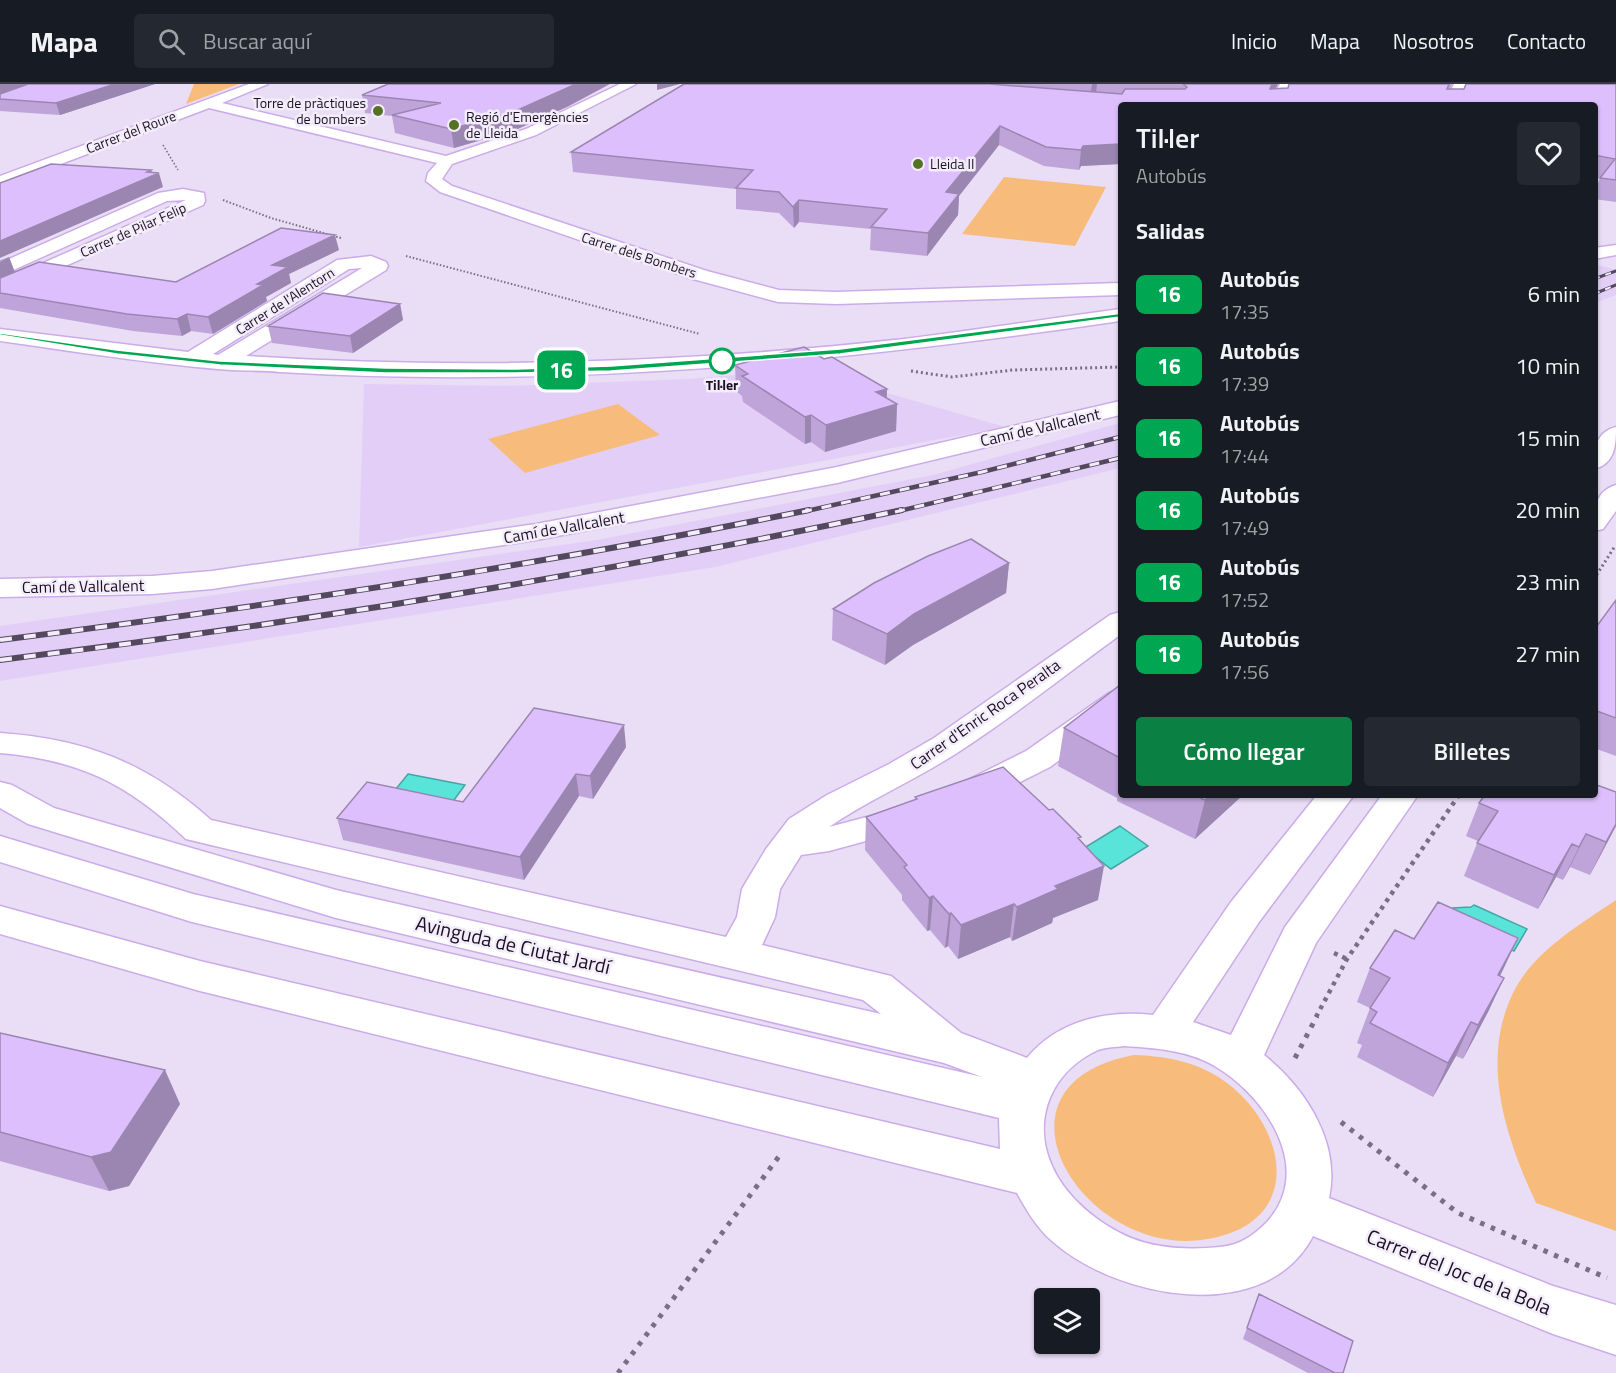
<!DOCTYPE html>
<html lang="es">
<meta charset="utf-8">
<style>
:root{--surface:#171b24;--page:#242831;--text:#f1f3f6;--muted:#9ea1a6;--line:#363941;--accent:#0b8043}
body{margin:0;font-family:"Titillium Web",sans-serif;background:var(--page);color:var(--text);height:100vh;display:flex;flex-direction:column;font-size:22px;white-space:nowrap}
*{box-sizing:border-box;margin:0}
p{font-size:20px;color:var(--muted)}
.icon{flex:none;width:33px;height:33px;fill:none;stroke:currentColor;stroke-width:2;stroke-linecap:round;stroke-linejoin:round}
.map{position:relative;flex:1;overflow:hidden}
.panel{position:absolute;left:1118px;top:18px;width:480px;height:696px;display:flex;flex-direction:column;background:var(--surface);border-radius:6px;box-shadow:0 2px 4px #0004}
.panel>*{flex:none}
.badge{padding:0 12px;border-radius:9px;font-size:21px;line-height:39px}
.fabs{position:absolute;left:1034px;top:1204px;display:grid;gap:12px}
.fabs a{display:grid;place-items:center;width:66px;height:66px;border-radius:6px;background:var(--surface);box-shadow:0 2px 4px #0004;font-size:30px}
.map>.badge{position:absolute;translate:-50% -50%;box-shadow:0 0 0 3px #fff}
h2{padding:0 18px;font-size:22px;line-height:54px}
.round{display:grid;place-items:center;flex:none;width:63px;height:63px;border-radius:6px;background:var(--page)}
.head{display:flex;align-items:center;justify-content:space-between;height:102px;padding:0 18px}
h1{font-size:28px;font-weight:600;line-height:45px}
.cta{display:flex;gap:12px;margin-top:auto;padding:12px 18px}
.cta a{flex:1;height:69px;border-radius:6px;background:var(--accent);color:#fff;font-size:24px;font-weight:600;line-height:69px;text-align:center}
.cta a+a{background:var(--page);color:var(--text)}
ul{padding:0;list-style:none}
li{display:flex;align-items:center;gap:18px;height:72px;padding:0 18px}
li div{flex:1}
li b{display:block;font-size:22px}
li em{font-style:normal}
li .badge{min-width:66px;font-weight:700;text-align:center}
header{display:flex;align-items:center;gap:36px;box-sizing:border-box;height:84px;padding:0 30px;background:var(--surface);border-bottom:2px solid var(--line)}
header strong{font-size:28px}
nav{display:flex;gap:33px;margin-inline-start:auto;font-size:21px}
.search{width:420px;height:54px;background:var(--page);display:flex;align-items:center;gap:15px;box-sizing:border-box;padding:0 21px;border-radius:6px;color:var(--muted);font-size:22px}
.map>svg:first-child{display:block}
.built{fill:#e2cef7}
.green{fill:#f7bc7c}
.water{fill:#59e4d9;stroke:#46a4a3;stroke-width:1.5}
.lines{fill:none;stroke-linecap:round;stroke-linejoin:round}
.minor-casing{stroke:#cbace8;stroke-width:3}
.path-far4{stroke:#7a6d84;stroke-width:1.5;stroke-dasharray:1.5 2;stroke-linecap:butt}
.path-far3{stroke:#7a6d84;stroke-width:2;stroke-dasharray:1.5 2;stroke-linecap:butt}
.path-far2{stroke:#7a6d84;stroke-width:3;stroke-dasharray:2 3;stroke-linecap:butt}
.path-far1{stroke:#7a6d84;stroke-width:4.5;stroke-dasharray:4 5;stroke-linecap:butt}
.path{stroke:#7a6d84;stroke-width:5;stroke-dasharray:4.5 7;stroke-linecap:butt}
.minor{fill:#fff;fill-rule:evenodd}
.rail-far2-casing{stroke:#54485e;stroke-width:3}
.rail-far1-casing{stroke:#54485e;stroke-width:4.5}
.rail-casing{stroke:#54485e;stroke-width:6}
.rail-far2{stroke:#f3edfa;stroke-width:2;stroke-dasharray:6;stroke-linecap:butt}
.rail-far1{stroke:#f3edfa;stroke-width:3;stroke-dasharray:10;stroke-linecap:butt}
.rail{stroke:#f3edfa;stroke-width:4;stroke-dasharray:12;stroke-linecap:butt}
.wall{fill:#bfa4da}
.shaded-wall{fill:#9b86b1}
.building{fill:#debffd;stroke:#9b86b1;stroke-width:1.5}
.line{fill:#00a651;stroke:#fff;stroke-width:1.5}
.poi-dot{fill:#547126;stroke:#f3edfa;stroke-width:2}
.stop-dot{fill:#fff;stroke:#00a651;stroke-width:3}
.labels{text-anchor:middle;stroke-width:5;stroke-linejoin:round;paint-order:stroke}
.far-poi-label{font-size:14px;fill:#1b0f24;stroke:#f3edfa;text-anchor:start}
.far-street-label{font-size:14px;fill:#1b0f24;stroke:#f3edfa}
.far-stop-label{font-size:14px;font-weight:bold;fill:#1b0f24;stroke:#f3edfa}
.street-label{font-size:16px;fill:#1b0f24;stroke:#f3edfa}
.near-street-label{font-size:20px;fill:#1b0f24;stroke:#f3edfa}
</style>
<header>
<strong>Mapa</strong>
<div class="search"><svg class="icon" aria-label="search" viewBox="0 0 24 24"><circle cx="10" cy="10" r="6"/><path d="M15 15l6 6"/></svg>Buscar aquí</div>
<nav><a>Inicio</a><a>Mapa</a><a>Nosotros</a><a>Contacto</a></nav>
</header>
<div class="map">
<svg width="1616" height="1289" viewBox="0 0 1616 1289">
<rect width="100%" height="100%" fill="#eaddf6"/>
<path class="built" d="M1595,180L1616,186V211L1595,219Z
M804,285L1005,343L359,463L364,300L505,302L689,295Z
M1120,339V384L715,483L0,597V542L597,456L933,391Z"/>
<path class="green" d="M194,0H239L186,20Z
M1004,93L1106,103L1075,162L962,150Z
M618,320L660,351L525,389L488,355Z
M1616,816V1147L1536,1119C1506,1054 1479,976 1514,907C1534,867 1581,840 1616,816Z
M1134,971C1164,972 1194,977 1220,994C1285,1037 1308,1134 1213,1154C1087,1182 972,1001 1134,971Z"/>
<path class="water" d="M408,690L465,701L446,727L387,716Z
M1120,742L1148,762L1111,785L1084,764Z
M1474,821L1527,845L1514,867L1460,842L1453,824L1471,823Z"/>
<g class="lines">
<g class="minor-casing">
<path id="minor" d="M249,0H268L222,19L446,72L526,45L620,0H636L536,51L452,80L442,95L452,102L707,187L779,206L836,208L1120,199V211L836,220L778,218L693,195L440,108L426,97L428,89L437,79L209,24L0,103V92Z
M1280,0H1292L1282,21H1268Z
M1454,0H1466L1458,21H1444Z
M183,105L204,109L205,117L203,121L0,211V198L186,116L167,117L0,192V179L158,109Z
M1616,161V171L1594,175V164Z
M371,172L386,178L388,182L386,186L246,272C466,286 685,279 904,255C976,246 1048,235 1120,225V237C842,278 562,305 280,288C260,286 238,287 218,285C147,279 72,267 0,257V245L188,268L337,176ZM362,184L218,271L213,270L349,185Z
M1120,317V331L837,399L536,456L212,505L152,510L0,513V495L152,492L212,487L536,440L837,383Z
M1616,343C1616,361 1615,380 1594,385C1594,367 1595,348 1616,343Z
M1616,401V427L1603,445L1594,447C1594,428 1594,407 1616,401Z
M1120,528V551C1066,590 1013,633 957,669C915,696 870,715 829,743L908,722L921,726L926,734L921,742L829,767L801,771L780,805L775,833L762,861L891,892L961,949L1027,974C1058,936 1107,926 1153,931L1231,818L1317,711H1354L1259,838L1193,938L1231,951L1285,843L1382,711H1418L1316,859L1264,971C1306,1005 1341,1059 1329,1114L1553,1202L1616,1221V1271L1553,1250L1313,1152C1265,1244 1116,1214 1052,1157C1037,1144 1027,1127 1017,1109L200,907L0,850V822L200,877L1000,1065L999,1034L192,838L0,778V752L193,810L982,993L944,979L336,834L28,740L0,724V698L12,701L54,724L336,806L881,930L863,916L186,755C128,700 80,676 0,669V649C86,655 147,679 211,736L726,853L737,833L742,805L766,765L789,735L827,711L889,680L934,654L1110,531ZM1125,962C1155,964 1186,966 1213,981C1264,1010 1316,1084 1267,1138C1253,1152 1240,1161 1220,1163C1191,1166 1158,1165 1131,1154C1100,1141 1066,1114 1052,1082C1031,1035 1052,987 1098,966C1106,963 1117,963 1125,962Z
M1120,606V631L1050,683L982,717L970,720L958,717L952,709L958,701L1026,667L1109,609Z"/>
</g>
<path class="path-far4" d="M163,61L178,86"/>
<path class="path-far3" d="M223,116L271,134L341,154
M406,172L700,250"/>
<path class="path-far2" d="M911,287L952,293L1013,286L1120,283
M1594,495L1615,462"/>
<path class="path-far1" d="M1334,869L1347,875
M1316,933L1347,875L1459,711"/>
<path class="path" d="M1295,974L1317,932
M1341,1038L1458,1129L1607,1194
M618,1289L780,1071"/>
<use href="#minor" class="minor"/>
<g class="rail-far2-casing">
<path id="rail-far2" d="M1594,195L1616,187
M1594,210L1616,201"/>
</g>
<g class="rail-far1-casing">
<path id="rail-far1" d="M802,428L982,388L1120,353
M895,428L1120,374"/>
</g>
<g class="rail-casing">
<path id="rail" d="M0,556C272,522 541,481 809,426
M0,576C303,539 604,489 902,426"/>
</g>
<use href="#rail-far2" class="rail-far2"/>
<use href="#rail-far1" class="rail-far1"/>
<use href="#rail" class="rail"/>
</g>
<path class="wall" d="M0,0H155L60,31L0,27Z
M684,0H1278L1275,5L1288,4L1289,0H1452L1450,5H1464L1616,0V118L1594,115V110L1600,94L1594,93V21H1120V80L1081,82L1079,86L1044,82L999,61L959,112L958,131L927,172L870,166L871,145L799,138L794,144L779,129L736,125V105L573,88L571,68Z
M362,11L569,22L513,47L454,64L395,49L392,32L365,29Z
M339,166L289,190L291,199L266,213L267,217L213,250L191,247L182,252L133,247L0,224V176L9,173L15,188L176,198Z
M400,220L403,236L353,269L272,259L268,242Z
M824,275L887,305V314L897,320L896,347L825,368L811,358L805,360L743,318L742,312L736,307L735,281Z
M1009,479L1006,509L913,561L885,581L832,556L833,525Z
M1616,516V672L1594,664V546Z
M1120,601V711H1243L1195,755L1117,717V714L1058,682L1064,644Z
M626,663L593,715L579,712L524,796L343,756L337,734L463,718Z
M915,713L1080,756L1098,816L1053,834L1052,839L1012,857L1010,853L958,875L948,862L945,864L930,846L927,847L902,816V811L865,766L866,733L915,716Z
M1479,719L1616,742L1590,791L1570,783L1563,796L1556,793L1538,825L1464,792L1478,757L1466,752Z
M1414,855L1504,894L1488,928L1463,975L1456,972L1433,1013L1357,973L1362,961L1357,959L1370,924L1357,918L1370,884Z
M0,949L180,1020L129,1102L109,1107L0,1077Z
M1259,1210L1343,1289H1308L1243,1255Z"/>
<path class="shaded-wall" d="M0,0H35L0,11Z
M115,0H155L60,31L56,19Z
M576,0H610L569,22L513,47L454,64L451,45Z
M657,0H680L657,6Z
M1092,0H1097L1096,9L1090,14Z
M1272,0H1278L1267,21L1270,5Z
M1000,42L999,61L959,112L958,131L927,172L928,149L946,108Z
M1120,60V80L1081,82L1079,86L1081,66L1083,62Z
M151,86L153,92L159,89L163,103L0,174V157Z
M799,116V138L794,144L793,123Z
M335,151L339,166L289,190L291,199L266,213L267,217L213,250L208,233L257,200L272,181Z
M9,173L15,189L0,197V178Z
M400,220L403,236L353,269L350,252Z
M187,230L191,247L182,252L177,235Z
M887,305L886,323L897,320L896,347L825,368L826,341L876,308Z
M811,331V358L805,360V333Z
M1009,479L1006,509L913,561L885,581L887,550L914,530Z
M624,641L626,663L593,715L590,692Z
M576,690L579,712L524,796L520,773Z
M1210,711H1243L1195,755L1205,716Z
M1616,740V742L1590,791L1606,758Z
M1586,750L1570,783L1563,796L1579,763Z
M1572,760L1556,793L1538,825L1554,791Z
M1104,782L1098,816L1053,834L1052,839L1012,857L1017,823L1055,802Z
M933,812L930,846L927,847L929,814Z
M1014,820L1010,853L958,875L961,841Z
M951,829L948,862L945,864L949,830Z
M1518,854L1502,888L1483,925L1498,891Z
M1504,894L1488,928L1463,975L1478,941Z
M1471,938L1456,972L1433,1013L1448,979Z
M165,986L180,1020L129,1102L109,1107L91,1073Z"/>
<path class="building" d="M28,0H115L56,19L0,15V10Z
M388,0H576L511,29L451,45L392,31L441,19L362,11Z
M684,0H989L1122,10L1125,5H1185L1187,3L1183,0H1272L1270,5L1288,4L1289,0H1449L1447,5H1464L1466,0H1616V96L1600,94L1615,75L1594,71V21H1120V60L1083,62L1081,66L1046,63L1000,42L946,108L959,110L928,149L871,143L887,125L799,116L793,123L779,108L736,104L753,86L571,68Z
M51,80L151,86L147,88L159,89L0,157V99Z
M281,144L335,151L272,181L288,183L257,200L263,201L208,233L187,230L177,235L127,230L0,209V194L39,178L176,198Z
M323,209L400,220L350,252L268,242Z
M804,263L824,275L832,273L887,305L876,308L897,320L826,341L811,331L805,333L742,292L748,290L735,281Z
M971,455L1009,479L914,530L887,550L833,525L874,499L928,472Z
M1616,516V634L1594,626V546Z
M1120,601V674L1064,644Z
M534,624L624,641L590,692L576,690L520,773L337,734L367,698L463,718Z
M1003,683L1049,726L1053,725L1081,753L1078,754L1104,782L1055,802L1058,805L1017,823L1014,820L961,841L951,829L949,830L933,812L929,814L904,783L907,781L866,733L917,715L915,713Z
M1594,700L1616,708V740L1606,758L1586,750L1579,763L1572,760L1554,791L1477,759L1498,727L1479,719L1485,711H1594Z
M1194,711H1210L1205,716Z
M1438,818L1518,854L1498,891L1504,894L1478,941L1471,938L1448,979L1370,939L1377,928L1370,924L1390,894L1370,884L1395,846L1414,855Z
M0,949L165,986L111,1068L91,1073L0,1048Z
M1259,1210L1353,1257L1343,1289H1335L1247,1244Z"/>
<path class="line" d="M1123,229L1120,233L840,270L611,287L516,289H385L220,281L117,270L0,251V249L117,266L220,277L385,284L516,285L611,282L840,265Z"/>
<g class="poi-dot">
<circle cx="378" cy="27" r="6"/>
<circle cx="454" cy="41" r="6"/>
<circle cx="918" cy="80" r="6"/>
</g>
<circle class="stop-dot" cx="722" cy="277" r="12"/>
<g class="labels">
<g class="far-poi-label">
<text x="366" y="24" text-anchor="end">Torre de pràctiques<tspan x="366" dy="16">de bombers</tspan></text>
<text x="466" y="38">Regió d'Emergències<tspan x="466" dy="16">de Lleida</tspan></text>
<text x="930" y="85">Lleida II</text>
</g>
<g class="far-street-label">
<text transform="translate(131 48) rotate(-21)" y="5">Carrer del Roure</text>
<text transform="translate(133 146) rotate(-24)" y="5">Carrer de Pilar Felip</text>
<text transform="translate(639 171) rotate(18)" y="5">Carrer dels Bombers</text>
<text transform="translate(285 217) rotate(-32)" y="5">Carrer de l'Alentorn</text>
</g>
<g class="far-stop-label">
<text x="722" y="306">Til·ler</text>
</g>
<g class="street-label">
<text transform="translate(1040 343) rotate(-13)" y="6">Camí de Vallcalent</text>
<text transform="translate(564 443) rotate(-10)" y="6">Camí de Vallcalent</text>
<text transform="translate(83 502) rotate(-1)" y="6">Camí de Vallcalent</text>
<text transform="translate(985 630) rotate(-35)" y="6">Carrer d'Enric Roca Peralta</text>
</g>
<g class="near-street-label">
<text transform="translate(513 861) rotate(13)" y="7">Avinguda de Ciutat Jardí</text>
<text transform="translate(1459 1188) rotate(22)" y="7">Carrer del Joc de la Bola</text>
</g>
</g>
</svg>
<div class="fabs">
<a><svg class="icon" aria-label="layers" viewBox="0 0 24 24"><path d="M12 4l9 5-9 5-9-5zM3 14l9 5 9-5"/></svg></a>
</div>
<b class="badge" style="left:561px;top:286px;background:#00a651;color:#fff">16</b>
<section class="panel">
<div class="head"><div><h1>Til·ler</h1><p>Autobús</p></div><a class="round"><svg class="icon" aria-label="heart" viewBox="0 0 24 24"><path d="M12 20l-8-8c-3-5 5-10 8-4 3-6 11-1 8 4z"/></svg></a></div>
<h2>Salidas</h2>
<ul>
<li><span class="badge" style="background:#00a651;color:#fff">16</span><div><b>Autobús</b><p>17:35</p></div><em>6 min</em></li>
<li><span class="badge" style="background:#00a651;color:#fff">16</span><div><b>Autobús</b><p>17:39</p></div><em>10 min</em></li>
<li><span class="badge" style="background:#00a651;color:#fff">16</span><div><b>Autobús</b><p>17:44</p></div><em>15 min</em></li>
<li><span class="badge" style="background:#00a651;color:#fff">16</span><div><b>Autobús</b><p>17:49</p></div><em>20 min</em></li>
<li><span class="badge" style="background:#00a651;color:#fff">16</span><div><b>Autobús</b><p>17:52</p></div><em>23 min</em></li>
<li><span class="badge" style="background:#00a651;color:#fff">16</span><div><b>Autobús</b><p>17:56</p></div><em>27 min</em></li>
</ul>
<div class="cta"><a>Cómo llegar</a><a>Billetes</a></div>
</section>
</div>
